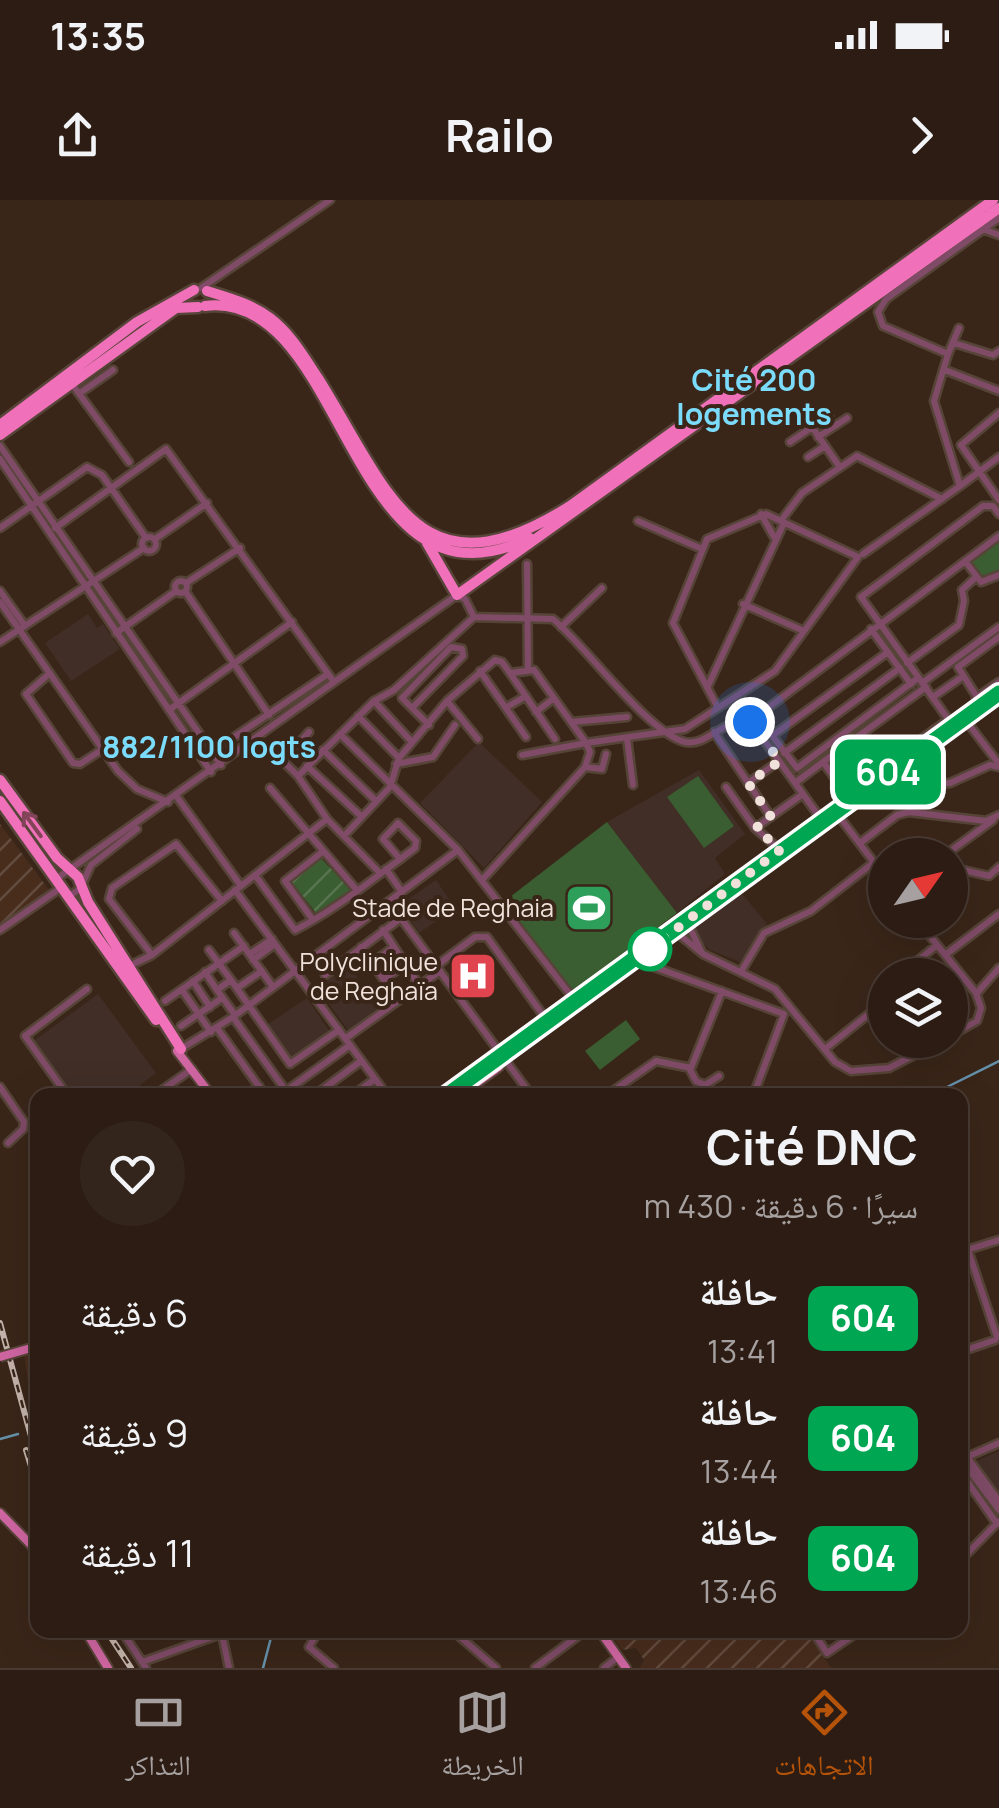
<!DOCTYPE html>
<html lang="ar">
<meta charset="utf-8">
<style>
:root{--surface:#2c1c13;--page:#34251c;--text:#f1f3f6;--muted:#a6a1a0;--line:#483a33;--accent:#b45309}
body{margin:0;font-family:Manrope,"Noto Naskh Arabic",sans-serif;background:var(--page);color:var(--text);direction:rtl;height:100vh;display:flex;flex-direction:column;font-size:38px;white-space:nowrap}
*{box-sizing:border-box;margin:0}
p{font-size:32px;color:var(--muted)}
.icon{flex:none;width:55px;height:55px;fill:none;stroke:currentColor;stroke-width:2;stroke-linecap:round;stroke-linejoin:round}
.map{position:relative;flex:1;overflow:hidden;direction:ltr}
.sheet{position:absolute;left:30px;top:888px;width:938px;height:550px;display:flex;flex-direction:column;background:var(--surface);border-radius:20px;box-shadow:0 10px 40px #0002,0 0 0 2px var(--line);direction:rtl}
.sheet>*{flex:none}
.badge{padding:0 20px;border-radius:15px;font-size:35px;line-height:65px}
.needle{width:65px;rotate:56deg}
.tools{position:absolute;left:868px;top:638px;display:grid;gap:20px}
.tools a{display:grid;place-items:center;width:100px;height:100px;border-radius:50%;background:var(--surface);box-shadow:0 10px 40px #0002,0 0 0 2px var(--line);font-size:50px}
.you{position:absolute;width:50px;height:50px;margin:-25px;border:8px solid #fff;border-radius:50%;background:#1a73e8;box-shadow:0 0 0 15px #1a73e833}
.map>.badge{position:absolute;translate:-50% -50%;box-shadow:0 0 0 5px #fff}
.round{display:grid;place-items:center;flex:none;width:105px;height:105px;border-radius:52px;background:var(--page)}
.overview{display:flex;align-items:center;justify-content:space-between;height:170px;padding:0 50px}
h1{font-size:48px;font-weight:700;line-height:75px}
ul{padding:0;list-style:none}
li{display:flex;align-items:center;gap:30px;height:120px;padding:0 50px}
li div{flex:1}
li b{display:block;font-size:38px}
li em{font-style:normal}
li .badge{min-width:110px;font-weight:700;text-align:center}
.status{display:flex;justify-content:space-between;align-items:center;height:70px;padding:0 50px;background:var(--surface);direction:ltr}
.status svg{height:28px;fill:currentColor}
header{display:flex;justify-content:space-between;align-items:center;height:130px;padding:0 50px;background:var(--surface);font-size:45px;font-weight:700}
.menu{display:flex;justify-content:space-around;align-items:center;height:140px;border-top:2px solid var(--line);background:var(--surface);font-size:28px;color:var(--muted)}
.menu a{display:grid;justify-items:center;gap:5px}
.menu .selected{color:var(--accent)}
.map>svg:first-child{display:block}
.built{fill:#482d1d}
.industrial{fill:url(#industrial-furrows)}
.education{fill:#402e27}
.garden{fill:url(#garden-furrows)}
.pitch{fill:#3a5d31}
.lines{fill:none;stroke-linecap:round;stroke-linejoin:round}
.stream{stroke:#6592ab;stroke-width:2.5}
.minor-casing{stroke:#574438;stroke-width:11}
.major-casing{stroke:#574438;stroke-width:12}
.highway-casing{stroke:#574438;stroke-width:15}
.minor{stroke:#7f4b67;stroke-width:6}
.major{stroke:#d066a2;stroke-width:8}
.highway{stroke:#f070b9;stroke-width:10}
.rail-casing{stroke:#c4b4ab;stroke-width:6}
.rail{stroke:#3a2619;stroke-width:2.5;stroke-dasharray:8;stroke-linecap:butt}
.major-bridge-casing{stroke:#574438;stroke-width:12;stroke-linecap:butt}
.major-bridge{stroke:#d066a2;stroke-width:8}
.oneway{stroke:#834459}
.line-casing{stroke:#fff;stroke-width:22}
.line{stroke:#00a651;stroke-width:15}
.walk{stroke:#f0e2da;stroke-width:10;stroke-dasharray:0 18}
.stop-dot{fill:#fff;stroke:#00a651;stroke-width:5}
.labels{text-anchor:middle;stroke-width:8;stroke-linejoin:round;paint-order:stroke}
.poi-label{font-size:25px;fill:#f0e2da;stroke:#3a2619;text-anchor:end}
.quarter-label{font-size:30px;font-weight:bold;fill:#7bdbfa;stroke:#3a2619}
</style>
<div class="status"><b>13:35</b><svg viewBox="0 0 49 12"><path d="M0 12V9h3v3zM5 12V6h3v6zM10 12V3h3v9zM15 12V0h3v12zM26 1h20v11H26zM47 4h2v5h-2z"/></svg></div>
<header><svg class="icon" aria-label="forward" viewBox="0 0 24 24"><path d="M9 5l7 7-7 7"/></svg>Railo<svg class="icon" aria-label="share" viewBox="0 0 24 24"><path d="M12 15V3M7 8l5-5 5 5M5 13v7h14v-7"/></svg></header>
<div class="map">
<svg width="999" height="1468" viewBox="0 0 999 1468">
<defs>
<pattern id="industrial-furrows" width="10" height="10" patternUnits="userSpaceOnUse" patternTransform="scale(2.5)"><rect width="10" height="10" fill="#482d1d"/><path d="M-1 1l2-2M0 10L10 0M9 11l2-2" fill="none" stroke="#634b3d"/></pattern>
<pattern id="garden-furrows" width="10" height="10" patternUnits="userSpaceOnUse" patternTransform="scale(2.5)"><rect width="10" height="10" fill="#3a5d31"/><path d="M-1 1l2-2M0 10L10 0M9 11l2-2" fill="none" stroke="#57744e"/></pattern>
</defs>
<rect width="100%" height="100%" fill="#3a2619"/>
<path class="built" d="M37,1151V1208L32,1207L24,1156Z"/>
<path class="industrial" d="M0,624L49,690L0,725Z
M608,1430H805L831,1468H640L644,1460L636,1448L622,1450Z"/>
<path class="education" d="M88,414L97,428L103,424L120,449L71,481L45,443Z
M479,542L542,602L484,668L420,603Z
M699,570L745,634L715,658L725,674L677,713L607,622Z
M436,680L455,708L419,733L400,705Z
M740,691L767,724L740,762L710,750L692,732L696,723Z
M348,765L379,807L348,830L317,788Z
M98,794L156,873L127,895H69L31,843Z
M307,798L330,832L291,859L267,825Z
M999,1251V1292L976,1261Z"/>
<path class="garden" d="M321,658L353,692L319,717L291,681Z"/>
<path class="pitch" d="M999,339V372L982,384L967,363Z
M698,576L734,626L704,648L667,597Z
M607,622L677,713L572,791L501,704Z
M626,820L640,839L600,870L585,851Z"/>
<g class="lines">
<path class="stream" d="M931,895L999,861
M37,1227H38
M0,1239L18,1234
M263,1468L273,1430"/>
<g class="minor-casing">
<path id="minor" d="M983,29L999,35
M201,88L330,0
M954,143L993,155L999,151
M948,154L959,128
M945,170L999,191
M72,184L129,262
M80,193L113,170
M999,213L961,245L999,300
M812,227L839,266
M818,237L847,218
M790,242L829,216
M0,246L221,565
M808,257L825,246
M0,259L211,572
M960,286L999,257
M761,314L774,337
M783,318L802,293L857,256L942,299
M638,321L702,349
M0,328L87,267L102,275L146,338
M55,328L166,249L334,482
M142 344a7 7 0 1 1 14 0a7 7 0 1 1-14 0Z
M155,339L207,303
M863,354L960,286L934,201L948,154L883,126L878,112L886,99L999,18
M965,361L981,382L999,375
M527,364L528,469
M175 387a6 6 0 1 1 12 0a6 6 0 1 1-12 0Z
M186,383L240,348
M0,391L25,426
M185,391L269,515
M0,402L118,571L137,589L168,602
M743,404L804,431
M561,427L602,388
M871,429L911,484
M116,433L176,391
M0,442L144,348
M907,463L959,425L964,401L962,390L976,377
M480,471L526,537
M50,473L26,494L73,563L80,564L103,549
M510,473L555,539
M918,478L797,568L757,516L999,336
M922,483L999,427
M708,486L784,323
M933,497L962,477
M402,498L451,447L462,449L463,456L412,508
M402,498L429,525
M976,498L999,482
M374,501L412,542
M447,501L478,539
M982,505L958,467L999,437
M507,507L526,496
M169,510L292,422
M536,512L554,498
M358,516L399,558
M964,518L999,564
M572,522L627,517
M953,526L861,397L983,306H993L999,314
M714,532L771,617
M340,534L458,650L576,802
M772,536L888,452
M627,538L633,585
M323,550L376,601
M212,552L328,474
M784,553L900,468
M396,564L433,557L455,525
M307,566L361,616
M585,567L602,569L606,554
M916,575L923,584L950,583L990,565L999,567
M298,576L283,561L309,532
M748,583L779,561
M795,583L823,562
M726,587L755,628L780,650
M270,588L355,688
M845,594L948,520
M177,597L241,686
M850,599L823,562L926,487
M835,611L885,677
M755,628L803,594
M344,636L390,587L399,558L447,501L495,460L502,462L510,473L534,470L586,543L522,555
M860,643L897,615L909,612L986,621L999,615
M945,655L993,620
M950,667L989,676L999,667
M386,669L402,692
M379,672L327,619L298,576L374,501L394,490L474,417L553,419C587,447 647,532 685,542C707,547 727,515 751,522L821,619
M255,675L295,730C337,709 377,676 415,648L416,641L398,623L383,639L400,659
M56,679L457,395L465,399L474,417
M483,679L585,567L590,552L586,543L685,529L775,471L858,357L766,314L707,339L673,423L718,508
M235,690L387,895
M69,696L80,689L91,665L137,629
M389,702L531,895
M313,720L285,681L321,653
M917,720L976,793L981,808L977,821L950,836
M687,722L702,753
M0,730L62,687
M383,730L419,785
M675,731L703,754L775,789L835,862L851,871L889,868L943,840
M234,733L273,787
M361,747L398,800
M209,750L231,780
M250,754L272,739
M152,755L109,699L112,688L176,644L222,701
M945,755L999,714
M253,760L275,744
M635,760L784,814L755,891
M372,763L394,747
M436,766L475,737H487L548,822
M127,767L152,755L327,619
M742,770L764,733L811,711L873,663
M205,772L217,790
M325,775L401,718
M900,775L937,745
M384,779L405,765
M193,781L210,807
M237,788L262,771
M182,790L211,832
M977,793L999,768
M165,801L244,746
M235,815L217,790L231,780L290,864L339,830
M233,817L286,891L350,845
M181,826L222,798
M217,828L265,895
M346,838L440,771
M825,849L885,801
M179,850L233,817L458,650
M689,868L696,881L705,885L719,876
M295,886L301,895
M0,887L24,922L23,929L8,943
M67,895L25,836L87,789
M155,895L192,869
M246,895L259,886
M315,895L361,861
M353,895L375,879
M607,895L656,861L691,868L722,791
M968,1050L997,1137
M960,1052L999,1040
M960,1152L995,1140
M960,1247L999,1301
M967,1257L999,1243
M960,1258L999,1310
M960,1271L997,1324
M960,1361L998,1322
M121,1430L146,1468
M221,1430L229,1468
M319,1430L309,1447L334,1468
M452,1430L496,1468
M812,1430L827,1453L861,1430
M510,1434L514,1430
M126,1437L143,1430
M142,1462L215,1436L213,1430
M535,1468L586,1430
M604,1468L618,1457"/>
</g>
<g class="major-casing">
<path id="major" d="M177,851L211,895
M447,895L999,493
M460,895L499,867L503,856
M0,1313L38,1352
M85,1430L108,1468
M599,1430L626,1468"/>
</g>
<g class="highway-casing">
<path id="highway" d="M207,91C229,98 252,104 270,118C291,134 304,157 318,178C390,293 418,402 570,306L993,0
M205,106C349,88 345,428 530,338
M0,225L137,122L194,90
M0,235L176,108L198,107
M427,343L457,395L999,8
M0,580L57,658L78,677L88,702L181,849
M0,601L156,820"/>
</g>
<use href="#minor" class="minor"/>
<use href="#major" class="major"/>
<use href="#highway" class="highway"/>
<g class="rail-casing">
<path id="rail" d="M0,1123L38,1262
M26,1250L38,1289
M106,1430L131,1468"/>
</g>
<use href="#rail" class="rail"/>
<g class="major-bridge-casing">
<path id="major-bridge" d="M0,1157L38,1146"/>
</g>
<use href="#major-bridge" class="major-bridge"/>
</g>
<defs><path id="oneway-shaft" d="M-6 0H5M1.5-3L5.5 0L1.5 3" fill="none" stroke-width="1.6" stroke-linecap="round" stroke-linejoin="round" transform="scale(2.5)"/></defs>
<use class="oneway" href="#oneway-shaft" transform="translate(32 624) rotate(-126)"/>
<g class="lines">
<g class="line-casing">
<path id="line" d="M447,895L999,493"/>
</g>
<use href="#line" class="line"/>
<path class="walk" d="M650,749L780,650L756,628L771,617L748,583L780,561L750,522"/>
</g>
<defs>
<g id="stadium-square" transform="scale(2.5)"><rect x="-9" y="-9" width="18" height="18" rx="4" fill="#2e9e5b" stroke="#3a2619"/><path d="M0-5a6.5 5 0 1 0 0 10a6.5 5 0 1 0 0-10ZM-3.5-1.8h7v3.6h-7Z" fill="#fff"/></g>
<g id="hospital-square" transform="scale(2.5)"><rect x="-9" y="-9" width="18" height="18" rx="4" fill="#e0444e" stroke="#3a2619"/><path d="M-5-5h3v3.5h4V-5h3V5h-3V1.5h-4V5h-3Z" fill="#fff"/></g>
</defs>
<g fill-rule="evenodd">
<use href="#stadium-square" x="589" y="708"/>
<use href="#hospital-square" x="473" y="776"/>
</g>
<circle class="stop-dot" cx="650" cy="749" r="20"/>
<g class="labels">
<g class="poi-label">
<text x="554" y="717">Stade de Reghaia</text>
<text x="438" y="771">Polyclinique<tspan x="438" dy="29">de Reghaïa</tspan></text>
</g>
<g class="quarter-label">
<text x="754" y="191">Cité 200<tspan x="754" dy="34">logements</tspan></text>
<text x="209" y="558">882/1100 logts</text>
</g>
</g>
</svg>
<div class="tools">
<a><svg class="needle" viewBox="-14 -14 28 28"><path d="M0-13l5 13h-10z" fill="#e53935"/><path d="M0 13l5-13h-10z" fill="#a6a1a0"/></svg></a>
<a><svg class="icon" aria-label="layers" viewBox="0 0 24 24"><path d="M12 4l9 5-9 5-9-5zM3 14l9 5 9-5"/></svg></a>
</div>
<div class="you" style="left:750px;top:522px"></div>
<b class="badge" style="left:888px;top:572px;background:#00a651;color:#fff">604</b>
<section class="sheet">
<div class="overview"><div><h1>Cité DNC</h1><p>سيرًا · 6 دقيقة · 430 m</p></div><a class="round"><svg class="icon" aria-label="heart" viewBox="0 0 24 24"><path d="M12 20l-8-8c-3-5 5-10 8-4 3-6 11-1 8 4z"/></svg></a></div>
<ul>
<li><span class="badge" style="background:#00a651;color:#fff">604</span><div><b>حافلة</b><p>13:41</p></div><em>6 دقيقة</em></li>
<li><span class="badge" style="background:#00a651;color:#fff">604</span><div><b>حافلة</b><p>13:44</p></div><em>9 دقيقة</em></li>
<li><span class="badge" style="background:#00a651;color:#fff">604</span><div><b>حافلة</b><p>13:46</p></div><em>11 دقيقة</em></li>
</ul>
</section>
</div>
<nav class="menu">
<a class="selected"><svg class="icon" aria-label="directions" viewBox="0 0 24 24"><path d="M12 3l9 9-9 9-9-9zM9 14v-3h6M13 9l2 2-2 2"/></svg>الاتجاهات</a>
<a><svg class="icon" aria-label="map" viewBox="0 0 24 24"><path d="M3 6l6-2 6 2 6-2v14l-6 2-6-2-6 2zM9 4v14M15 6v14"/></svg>الخريطة</a>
<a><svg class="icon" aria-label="tickets" viewBox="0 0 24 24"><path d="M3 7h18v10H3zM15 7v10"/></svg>التذاكر</a>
</nav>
